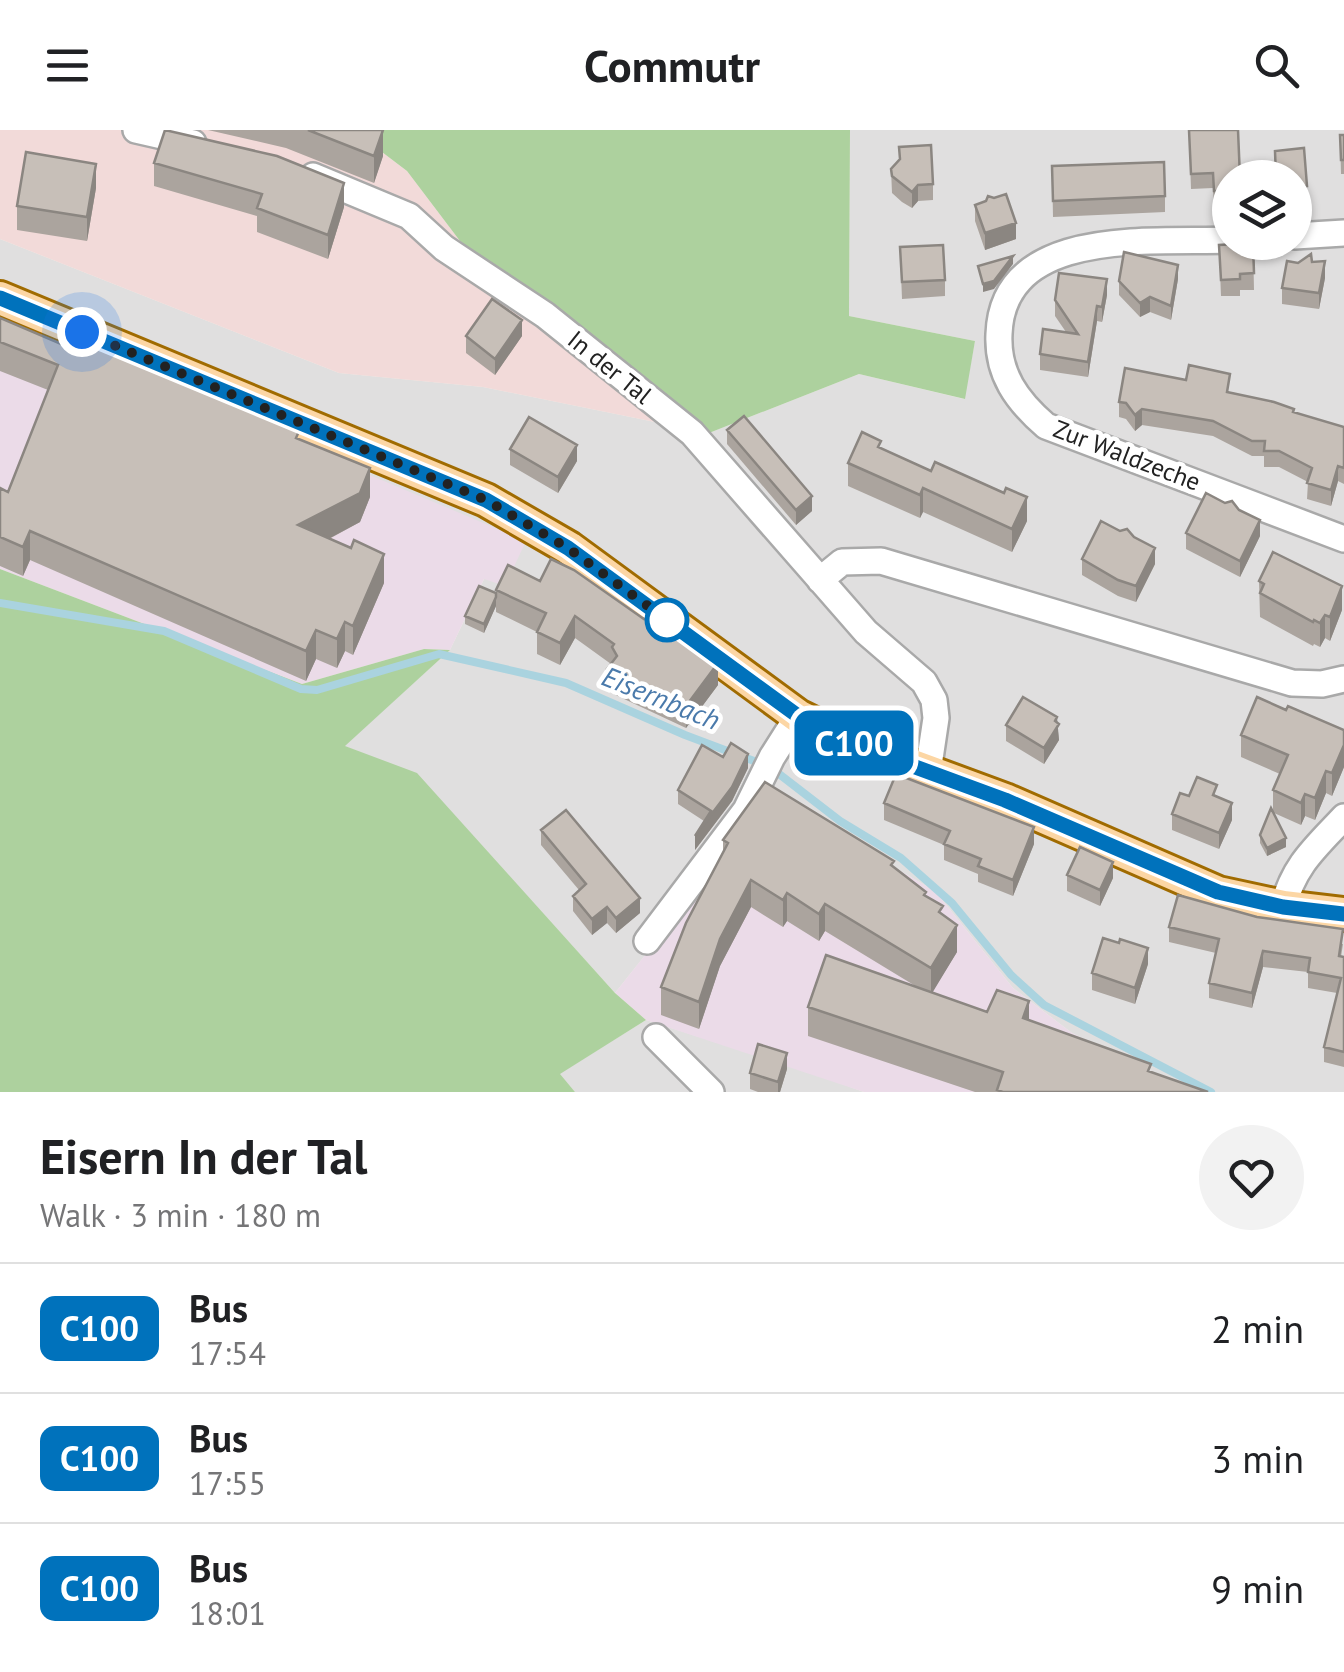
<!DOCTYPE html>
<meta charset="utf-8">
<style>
:root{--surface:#fff;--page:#f2f2f2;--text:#202124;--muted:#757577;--line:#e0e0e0}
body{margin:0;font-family:"PT Sans",sans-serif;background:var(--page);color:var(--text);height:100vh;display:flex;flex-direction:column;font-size:38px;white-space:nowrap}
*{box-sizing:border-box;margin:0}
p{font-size:32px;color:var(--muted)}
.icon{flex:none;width:55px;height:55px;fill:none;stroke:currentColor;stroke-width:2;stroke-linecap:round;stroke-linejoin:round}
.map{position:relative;height:962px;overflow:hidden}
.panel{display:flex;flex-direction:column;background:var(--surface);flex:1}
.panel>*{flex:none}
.badge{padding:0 20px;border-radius:15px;font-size:35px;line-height:65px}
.tools{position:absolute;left:1212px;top:30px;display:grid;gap:20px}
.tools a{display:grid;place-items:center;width:100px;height:100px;border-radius:50%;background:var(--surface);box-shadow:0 2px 8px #0004;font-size:50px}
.you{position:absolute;width:50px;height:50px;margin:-25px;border:8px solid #fff;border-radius:50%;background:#1a73e8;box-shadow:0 0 0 15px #1a73e833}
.map>.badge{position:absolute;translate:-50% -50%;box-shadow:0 0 0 5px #fff}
.round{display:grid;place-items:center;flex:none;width:105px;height:105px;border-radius:52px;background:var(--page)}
.headline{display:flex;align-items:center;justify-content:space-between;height:170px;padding:0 40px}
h1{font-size:48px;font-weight:700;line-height:75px}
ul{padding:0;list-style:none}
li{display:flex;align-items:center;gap:30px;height:130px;padding:0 40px;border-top:2px solid var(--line)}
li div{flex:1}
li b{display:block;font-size:38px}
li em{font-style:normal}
li .badge{min-width:110px;font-weight:700;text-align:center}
header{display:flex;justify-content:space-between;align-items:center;height:130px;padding:0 40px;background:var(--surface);font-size:45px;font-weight:700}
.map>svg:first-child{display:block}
.residential{fill:#e0dfdf;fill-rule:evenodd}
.commercial{fill:#f2dad9}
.industrial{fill:#ebdbe8}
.forest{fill:#add19e}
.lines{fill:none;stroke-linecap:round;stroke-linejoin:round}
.stream{stroke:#aad3df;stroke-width:8}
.minor-casing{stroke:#a9a9a9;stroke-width:30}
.major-casing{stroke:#a06b00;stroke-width:38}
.minor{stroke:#fff;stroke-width:25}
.major{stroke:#fcd6a4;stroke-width:32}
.wall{fill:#aba49e}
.shaded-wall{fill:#8b8681}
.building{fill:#c7bfb8;stroke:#8b8681;stroke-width:2.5}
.line-casing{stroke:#fff;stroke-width:22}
.line{stroke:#0072bc;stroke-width:15}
.walk{stroke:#222;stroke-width:10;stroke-dasharray:0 18}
.stop-dot{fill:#fff;stroke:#0072bc;stroke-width:5}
.labels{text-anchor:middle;stroke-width:9;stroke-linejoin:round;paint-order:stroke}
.street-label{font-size:25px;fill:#222;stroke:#fff}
.water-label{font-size:28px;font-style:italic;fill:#4a7aab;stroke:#fff}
</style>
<header><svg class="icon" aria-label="menu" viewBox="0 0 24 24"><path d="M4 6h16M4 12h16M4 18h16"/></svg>Commutr<svg class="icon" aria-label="search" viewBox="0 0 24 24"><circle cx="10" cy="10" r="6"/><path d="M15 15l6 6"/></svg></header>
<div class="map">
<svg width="1344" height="962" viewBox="0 0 1344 962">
<rect width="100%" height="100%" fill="#f2efe9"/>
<path class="residential" d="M850,0H1344V962H1188L1072,903L1013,858L935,761L771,667L615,863L417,644L344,616L450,520L484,449L0,189V109L339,243L483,257L709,303L859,244L964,269L975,211L849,186ZM1230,48H1295V112H1230Z
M646,890L800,939L864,962H575L559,944Z"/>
<path class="commercial" d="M0,0H353L407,41L460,111L709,303L483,257L339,243L0,109Z"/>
<path class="industrial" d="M0,189L526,411L505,456L484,449L450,520L424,519L302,554L0,439Z
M771,666L935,761L1013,858L1072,903L1188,962H864L646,890L615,863Z"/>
<path class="forest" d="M353,0H850L849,186L975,211L965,269L859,244L709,303L460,111L407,41Z
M0,439L302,554L424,519L450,520L345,616L417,643L615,863L646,890L560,944L575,962H0Z"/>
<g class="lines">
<path class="stream" d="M0,473L164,501L301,559L317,560L439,524L566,553L685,605L770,637L840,691L901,728L952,773L1011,845L1044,875L1211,962"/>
<g class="minor-casing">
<path id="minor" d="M136,0L193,13
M313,46L409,86L444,118L545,185L692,303L866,502L924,552L934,570L936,588L928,642
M1295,106L1344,103
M1230,110C1155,113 1003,95 999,204C997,244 1017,271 1046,296L1344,409
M820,450L842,432L881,431L1292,553L1322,554L1344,549
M1283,777C1294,735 1315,718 1344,687
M647,811L746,680L772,627L798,586
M656,907L711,962"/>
</g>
<g class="major-casing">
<path id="major" d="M0,168L486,370L569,418L798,586L861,617L1005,670L1218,763L1283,777L1344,784"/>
</g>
<use href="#minor" class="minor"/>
<use href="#major" class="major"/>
</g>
<path class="wall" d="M208,0H383V26L374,53L286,18Z
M1189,0L1230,48V76H1214L1213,58L1191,59Z
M1340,5H1344V44H1341Z
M1275,21L1307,56V73H1295V48H1276Z
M154,33L344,77L328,129L257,102V86L154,56Z
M1052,36L1165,66V82L1053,87Z
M891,39L933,54V70L918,71L912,78L902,72L892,63Z
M96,58L87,111L17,100V76Z
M975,75L1016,109L985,120L975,91Z
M1253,113L1254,160H1240V166H1221L1219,115Z
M900,117L945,150V166L902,169Z
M1312,132L1325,148L1319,179L1282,174V158L1298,133Z
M1178,149L1171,190L1150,182L1140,187L1119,165V151Z
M1107,165L1102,192L1097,191L1088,247L1040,240V224L1066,202L1055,186V170Z
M0,188L300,310L370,367L360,392L329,409L384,453L353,525L345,521L337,538L316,529L306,551L30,430L23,446L0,436V358L8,362L48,260L0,241Z
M466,206H522L495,245L466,223Z
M1186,250L1344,297V354L1338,351L1331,376L1307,369L1308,352L1279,337H1264V326H1252L1213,306L1142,295L1135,301L1126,289L1119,287V272Z
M727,300L812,381L796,395L727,314Z
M510,319L577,331L558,363L510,335Z
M881,319L1027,391L1012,422L923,382L920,388L848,356V333Z
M1186,403L1260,406L1240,447L1186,419Z
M1082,429L1155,434L1136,472L1118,466L1082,445Z
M508,435L718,555L686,598L607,561V539L611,534L575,508L560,535L537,524V502L496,482V476L484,503L465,494V486L496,463V460Z
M1259,451L1342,480L1330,511L1325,508L1320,517L1314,514L1313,516L1260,487Z
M1286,580L1344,600V637L1332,666L1326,663L1315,690L1305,686L1301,695L1274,683L1286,717L1267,726L1260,713V705L1273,682V660L1280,644L1241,627V605Z
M1057,593L1059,610L1044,634L1006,611V595Z
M723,627L748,638L732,671L695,720L704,691L678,674V660Z
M1189,666L1217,667L1232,690L1219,719L1172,700V684Z
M884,673L1034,714L1013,766L978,752V744L944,730V715L884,690Z
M541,700L640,783L616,803L607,793L592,805L573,781V766L579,760L541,715Z
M723,710L894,738L926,766L943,785L957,822L932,862L987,882L1029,891L1151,942L1208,962H975L808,906V877L917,857L825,801L819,811L787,791L783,797L751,777L720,836L699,899L661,885V857L723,723Z
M1067,745L1113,748L1100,776L1067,761Z
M1169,797L1343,814L1341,827H1344V937L1324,932V917L1337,863L1308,858V842L1263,837L1252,878L1209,868V853L1216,823L1169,812Z
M1148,834L1135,874L1092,860V843Z
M787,939L780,962H758L750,959V943Z"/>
<path class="shaded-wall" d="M383,0V26L374,53V26Z
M96,34V58L87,111V87Z
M344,53V77L328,129V105Z
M918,55V71L912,78V62Z
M1016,93V109L985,120V103Z
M1013,126V134L994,159L983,162V154Z
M1325,131V148L1319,179V163Z
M1178,135V149L1171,190V176Z
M1107,149V165L1102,192V177Z
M1150,167V182L1140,187V173Z
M1097,176V191L1088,247V232Z
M522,190V206L495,245V229Z
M1142,279V295L1135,301V285Z
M577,315V331L558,363V347Z
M1338,336V351L1331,376V360Z
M370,338V367L360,392L298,425V395Z
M923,358V382L920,388V365Z
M812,366V381L796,395V380Z
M1027,367V391L1012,422V399Z
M1260,390V406L1240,447V431Z
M30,401V430L23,446V417Z
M1155,418V434L1136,472V456Z
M384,424V453L353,525V496Z
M1342,456V480L1330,511V487Z
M496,467V476L484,503V494Z
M1325,485V508L1320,517V493Z
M575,486V508L560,535V513Z
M345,492V521L337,538V509Z
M316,500V529L306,551V521Z
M718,533V555L686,598V576Z
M1057,587L1059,610L1044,634V618Z
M1344,615V637L1332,666V643Z
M748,624V638L732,671L695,720V706Z
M1326,641V663L1315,690V668Z
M1305,664V686L1301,695V673Z
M1232,673V690L1219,719V703Z
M1034,697V714L1013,766V750Z
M1286,708V717L1267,726V718Z
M1113,732V748L1100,776V760Z
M751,750V777L720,836L699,899V872L720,809Z
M787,763V791L783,797V770Z
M640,768V783L616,803V788Z
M825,774V801L819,811V784Z
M607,777V793L592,805V789Z
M957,795V822L931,865V838Z
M1148,818V834L1135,874V858Z
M1263,821V837L1252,878V863Z
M1029,871V900L1023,888Z
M787,923V939L780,962H778V952Z"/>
<path class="building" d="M165,0L277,26L344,53L328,105L257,78L262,64L154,33Z
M308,0H383L374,26Z
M1189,0H1238L1240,48H1230V61H1214L1213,43L1191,44Z
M1340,5H1344V30H1341Z
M931,15L933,54L918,55L912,62L892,46L891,39L900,29L899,17Z
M1304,18L1307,56L1295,57V48H1276L1275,21Z
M26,22L96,34L87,87L17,76Z
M1164,32L1165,66L1053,71L1052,36Z
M1006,64L1016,93L985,103L975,75L986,71L988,66L994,68Z
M1253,113L1254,143L1240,144V149L1221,150L1219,115Z
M943,115L945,150L902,152L900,117Z
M1124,122L1178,135L1171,176L1150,167L1140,173L1119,151Z
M1311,124L1312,132L1325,131L1319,163L1282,158L1287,131L1298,133Z
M1013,126L994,151L983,154L978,136Z
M1059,143L1107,149L1102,177L1097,176L1088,232L1040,224L1043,199L1078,204L1055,170Z
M492,169L522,190L495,229L466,206Z
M0,188L66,216L73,199L300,299L296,308L370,338L360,363L298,395L351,418L354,410L384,424L353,496L345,492L337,509L316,500L306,521L30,401L23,417L0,407V358L8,362L58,235L0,212Z
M1189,235L1230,244L1227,262L1274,272L1294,279L1293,282L1344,297V338L1338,336L1331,360L1307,353L1312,338L1279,321H1264L1265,311H1252L1213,291L1142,279L1135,285L1126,273L1119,272L1125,238L1186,250Z
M744,286L812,366L796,380L727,300Z
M529,287L577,315L558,347L510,319Z
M862,302L881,311L878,317L931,341L935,332L1004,363L1006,358L1027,367L1012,399L923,358L920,365L848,333Z
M1206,363L1225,373L1232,371L1239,380L1260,390L1240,431L1186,403Z
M1101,391L1120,401L1127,399L1134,407L1155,418L1136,456L1118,450L1082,429Z
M1273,422L1342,456L1330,487L1325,485L1320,493L1314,490L1313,492L1260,463L1264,454L1259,451Z
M551,429L574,440L644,489L650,482L718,533L686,576L607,539L617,526L612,517L614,514L575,486L560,513L537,502L546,483L496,460L508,435L540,451Z
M479,456L496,463V467L484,494L465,486Z
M1023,567L1057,587L1055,591L1059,594L1044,618L1006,595Z
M1257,567L1286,580L1288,576L1344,600V615L1332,643L1326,641L1315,668L1305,664L1301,673L1273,660L1288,625L1241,605Z
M731,613L748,624L732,657L695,706L711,681L678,660L702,615L723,627Z
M896,644L1034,697L1013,750L978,736L981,729L944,714L950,701L884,673Z
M1197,647L1217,655L1213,665L1232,673L1219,703L1172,684L1180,663L1189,666Z
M765,652L894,731L891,735L926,762L924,765L943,776L939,782L957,795L931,838L825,774L819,784L787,763L783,770L751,750L720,809L699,872L661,857L686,793L728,713L723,710Z
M1271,678L1286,708L1267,718L1260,705Z
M566,680L640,768L616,788L607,777L592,789L573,766L586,754L541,700Z
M1080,717L1113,732L1100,760L1067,745Z
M1178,765L1257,787L1343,799L1339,826L1344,827V922L1324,917L1341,848L1308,842L1310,828L1263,821L1252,863L1209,853L1219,809L1169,797Z
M1103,808L1119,813L1120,809L1148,818L1135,858L1092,843Z
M826,825L987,882L997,860L1029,871L1023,888L1151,934L1148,941L1208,962H1003L997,960L1003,942L808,877Z
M758,914L787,923L778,952L750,943Z"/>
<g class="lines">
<g class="line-casing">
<path id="line" d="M0,168L486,370L568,418L798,586L861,617L1005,670L1218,762L1283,777L1344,784"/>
</g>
<use href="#line" class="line"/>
<path class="walk" d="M82,202L486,370L568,418L667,490"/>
</g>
<circle class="stop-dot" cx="667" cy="490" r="20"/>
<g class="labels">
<g class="street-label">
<text transform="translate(610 237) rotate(39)" y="9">In der Tal</text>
<text transform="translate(1127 325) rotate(21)" y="9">Zur Waldzeche</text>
</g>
<g class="water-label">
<text transform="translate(661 568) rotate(22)" y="10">Eisernbach</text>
</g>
</g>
</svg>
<div class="tools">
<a><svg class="icon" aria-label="layers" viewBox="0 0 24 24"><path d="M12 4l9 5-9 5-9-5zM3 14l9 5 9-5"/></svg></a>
</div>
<div class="you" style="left:82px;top:202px"></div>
<b class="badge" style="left:854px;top:613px;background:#0072bc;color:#fff">C100</b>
</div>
<section class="panel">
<div class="headline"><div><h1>Eisern In der Tal</h1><p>Walk · 3 min · 180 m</p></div><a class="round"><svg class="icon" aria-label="heart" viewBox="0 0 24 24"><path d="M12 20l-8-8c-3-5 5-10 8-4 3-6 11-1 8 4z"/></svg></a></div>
<ul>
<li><span class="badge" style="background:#0072bc;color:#fff">C100</span><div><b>Bus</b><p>17:54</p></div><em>2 min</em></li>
<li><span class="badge" style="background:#0072bc;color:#fff">C100</span><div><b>Bus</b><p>17:55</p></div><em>3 min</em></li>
<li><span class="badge" style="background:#0072bc;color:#fff">C100</span><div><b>Bus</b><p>18:01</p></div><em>9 min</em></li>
</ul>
</section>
